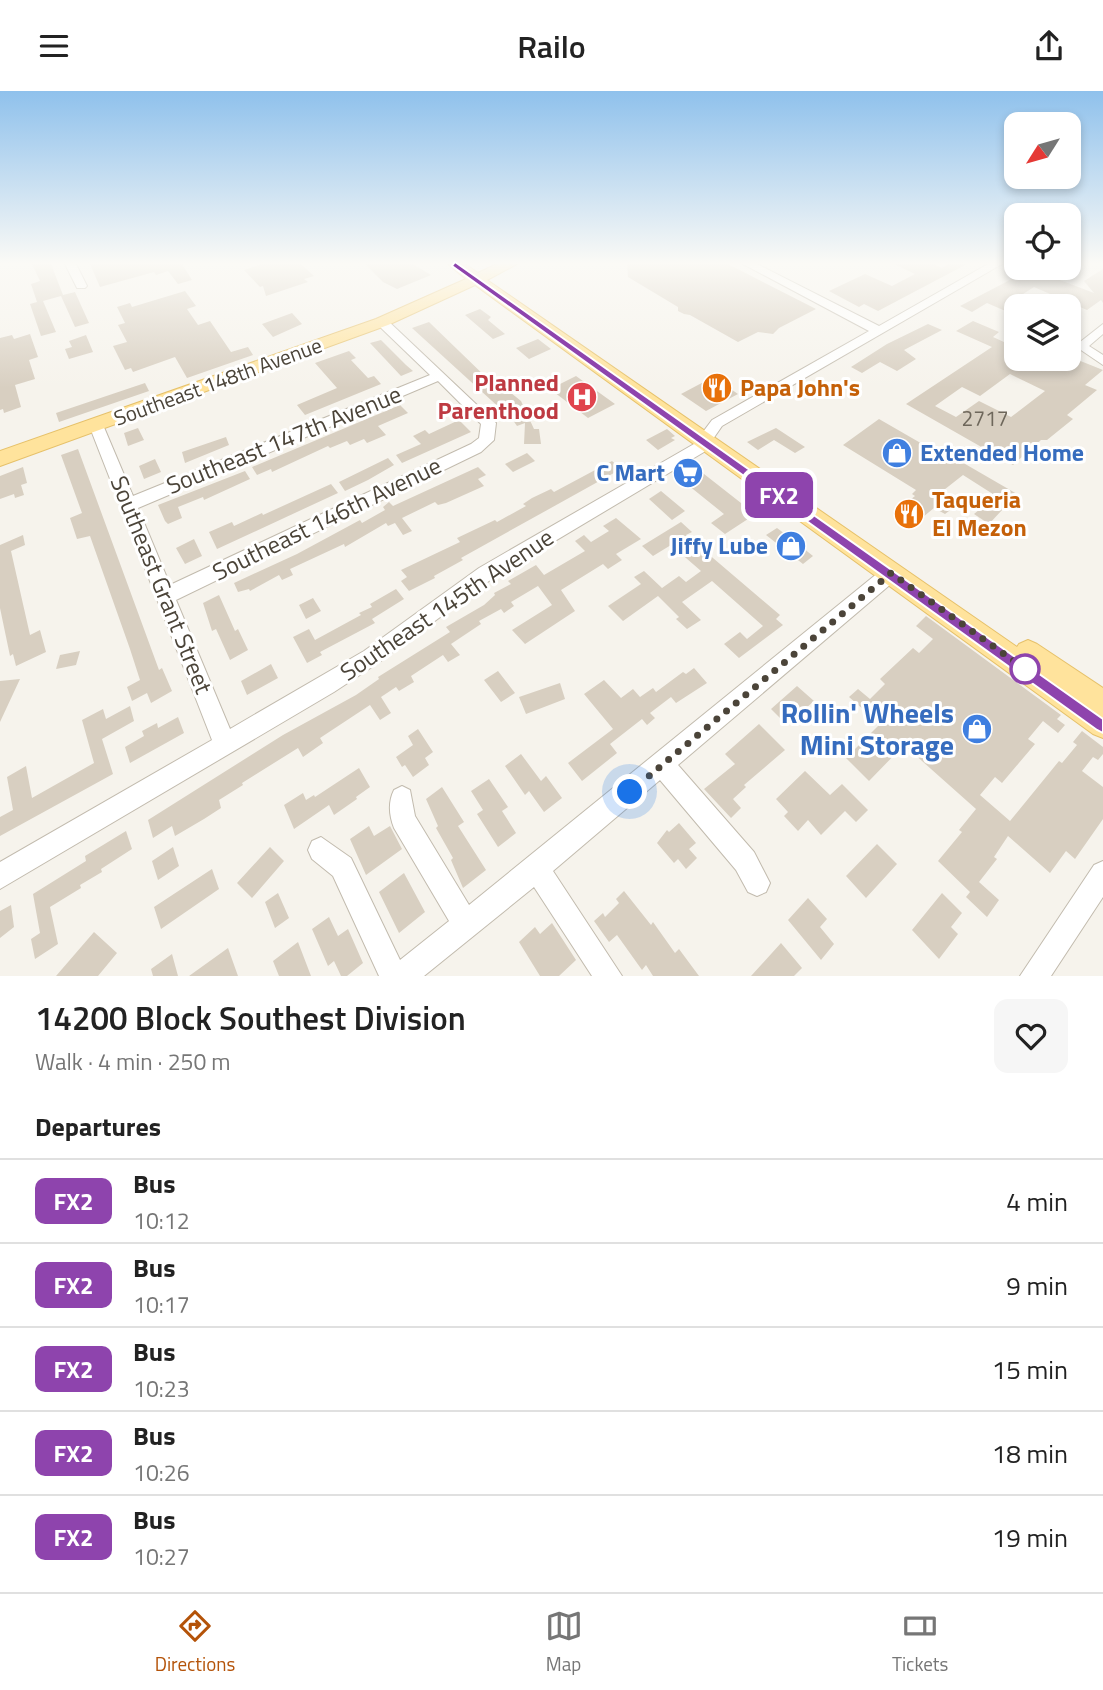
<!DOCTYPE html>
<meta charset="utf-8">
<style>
:root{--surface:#fff;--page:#f6f6f6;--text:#222;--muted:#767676;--line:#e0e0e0;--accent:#b45309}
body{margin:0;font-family:"Titillium Web",sans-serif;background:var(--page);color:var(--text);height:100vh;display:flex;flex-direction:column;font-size:26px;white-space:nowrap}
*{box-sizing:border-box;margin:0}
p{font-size:23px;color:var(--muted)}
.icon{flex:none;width:38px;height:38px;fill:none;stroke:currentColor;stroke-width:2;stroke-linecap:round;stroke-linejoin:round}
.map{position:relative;height:885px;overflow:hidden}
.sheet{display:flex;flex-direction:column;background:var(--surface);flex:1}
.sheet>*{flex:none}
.badge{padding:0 14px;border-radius:10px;font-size:24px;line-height:46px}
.needle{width:46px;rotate:233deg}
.buttons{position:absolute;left:1004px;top:21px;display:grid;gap:14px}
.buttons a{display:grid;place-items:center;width:77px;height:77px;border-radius:14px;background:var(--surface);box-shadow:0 4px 10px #0003;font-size:35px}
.you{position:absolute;width:35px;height:35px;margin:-18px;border:5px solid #fff;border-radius:50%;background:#1a73e8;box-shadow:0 0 0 10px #1a73e833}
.map>.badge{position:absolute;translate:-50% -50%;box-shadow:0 0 0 4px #fff}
h2{padding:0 35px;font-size:26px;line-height:63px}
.round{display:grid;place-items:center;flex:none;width:74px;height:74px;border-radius:14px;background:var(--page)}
.head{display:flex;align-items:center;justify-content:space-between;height:119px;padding:0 35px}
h1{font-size:33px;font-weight:600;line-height:52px}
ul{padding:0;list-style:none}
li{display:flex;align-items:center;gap:21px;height:84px;padding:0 35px;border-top:2px solid var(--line)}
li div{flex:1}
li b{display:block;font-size:26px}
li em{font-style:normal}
li .badge{min-width:77px;font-weight:700;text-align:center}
header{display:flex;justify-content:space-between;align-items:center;height:91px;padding:0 35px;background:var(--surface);font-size:32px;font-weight:600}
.menu{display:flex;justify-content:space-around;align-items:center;height:98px;border-top:2px solid var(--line);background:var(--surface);font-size:19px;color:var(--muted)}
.menu a{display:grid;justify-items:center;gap:4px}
.menu .current{color:var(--accent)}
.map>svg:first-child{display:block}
.building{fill:#d8cfc1;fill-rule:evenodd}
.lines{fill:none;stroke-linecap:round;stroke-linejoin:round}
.minor-casing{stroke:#c2bbae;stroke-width:2}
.major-casing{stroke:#e6c16a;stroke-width:2}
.minor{fill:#fff;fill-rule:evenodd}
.major{fill:#ffe39c;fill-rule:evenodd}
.line{fill:#8e44ad;stroke:#fff;stroke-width:2}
.walk{stroke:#4b4439;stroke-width:7;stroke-dasharray:0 12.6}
.stop-dot{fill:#fff;stroke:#8e44ad;stroke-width:3.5}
.labels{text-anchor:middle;stroke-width:6;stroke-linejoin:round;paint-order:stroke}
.far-street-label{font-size:21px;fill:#4b4439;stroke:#fff}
.number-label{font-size:21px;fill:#6e675b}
.health-label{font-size:24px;font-weight:bold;fill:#be3a42;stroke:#fff;text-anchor:end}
.food-label{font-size:24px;font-weight:bold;fill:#c56008;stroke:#fff;text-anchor:start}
.street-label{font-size:24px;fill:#4b4439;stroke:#fff}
.shop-label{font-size:24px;font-weight:bold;fill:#366cbe;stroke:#fff;text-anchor:end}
.near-shop-label{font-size:28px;font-weight:bold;fill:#366cbe;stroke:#fff;text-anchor:end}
</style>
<header><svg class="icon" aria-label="menu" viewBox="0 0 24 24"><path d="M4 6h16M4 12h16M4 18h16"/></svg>Railo<svg class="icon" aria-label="share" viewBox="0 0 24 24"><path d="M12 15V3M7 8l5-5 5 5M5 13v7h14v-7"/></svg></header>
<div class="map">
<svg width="1103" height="885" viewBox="0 0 1103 885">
<rect width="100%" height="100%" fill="#f6f3ec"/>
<path class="building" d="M32,173H51L63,204L75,201L89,232L75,236L61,205L43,210L56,241L41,245L30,213L37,211L31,193L40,190Z
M90,173H182L192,189L178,193L168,180L156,184L154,181L100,196Z
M262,173H301L314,185L304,188L308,191L266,205L263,195L260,196L244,179Z
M365,173H413L431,184L397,198L383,191Z
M627,173H728L816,218L779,237L773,243L758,241L738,251L690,224L684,223L678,220V216L628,186Z
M894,173H934L942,177L948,173H967L878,220L864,213L859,216L829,200L865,183L892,195L915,183Z
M1031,178L1094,202L1084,190L1103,178V212L1101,209L1087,219L1034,196L1012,210L1017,212V225L987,212L972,221L960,215Z
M185,200L196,215L187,218L198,234L210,230L231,261L248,256L253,264L187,287L175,266L133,281L131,277L125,279L113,255L127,251L118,234L125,232L117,216L130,212L132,216Z
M480,218L491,226L488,229L505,243L493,248L465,224Z
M292,222L302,233L273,246L262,233Z
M973,230L999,241L993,246L1017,257V268H1029L1058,279L1073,267L1103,279L1085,294L1097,299L1067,324L1073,328L1047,349H1041L1013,374L906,313L992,256L956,240ZM1010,283L1045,300L1011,326L979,310L956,326L935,315L962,296L980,305Z
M429,231L490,290L494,288L521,310L534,338H539L541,353H524L525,332L517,335L506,319L503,320L412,237Z
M928,233L942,239L904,259L916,268L897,280L880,271L862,282L851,276L887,253Z
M30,243L38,266L29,269L35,288L15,294L21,316L4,322L3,318L0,319V247L12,244L14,248Z
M86,244L93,261L69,268L65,258L72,256L69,250Z
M538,248L551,258L529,268L516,257Z
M381,249L406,274L413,280L401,285L370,252Z
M349,260L356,267L351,269L368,287L374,285L381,293L305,324L297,314L337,297L315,272Z
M576,285L615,313L588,327L550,298Z
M713,286L738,303L706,320L681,303Z
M145,292L149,300L59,331L56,322Z
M400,314L408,322L378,335L386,344L367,352L364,348L350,354L347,350L330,357L328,355L272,381L271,378L257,384L252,376Z
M879,328L957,373L960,370L1017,403L989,433L974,423L996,405L963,384L935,406L953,417L945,423L934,417L912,435L893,422L915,405L912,403L916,399L843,354Z
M459,329L471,341L402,372L396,364L421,353L413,345L425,339L429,343Z
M138,337L144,349L128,355L124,342Z
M776,337L805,356L795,362L774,349L758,359L747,351Z
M667,338L675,345L671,347L675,349L658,359L646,349Z
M226,346L229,354L185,372L182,361Z
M78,358L159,579L162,577L172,600L151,612L147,602L132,610L127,596L140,589L130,558L90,445L77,448L70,427L82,422L61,364Z
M527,362L535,370L513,381L505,373Z
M388,367L394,374L368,389L345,400L339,391Z
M155,368L161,381L144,388L139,375Z
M612,370L621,378L461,467L463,469L434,485L435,487L409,500L401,490L407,486L401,479L460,451L457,447L495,429L497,431L526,415L523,413L532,407L551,398L554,401Z
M690,372L741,412L757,402L771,413L725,443L711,432L724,423L673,382Z
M23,376L27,392L21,394L24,404L15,407L14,403L0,408V385Z
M478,376L486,384L478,388L484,395L446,412L438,414L435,411L402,427L412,440L403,444L395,432L388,435L386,432L345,456L344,453L290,478L293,484L282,489L279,484L250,500L249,498L238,501L234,492L297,463L360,429L362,432L385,419L383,416L389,411L393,415Z
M245,380L250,388L204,409L203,406L178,416L182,427L168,433L165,430L158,414Z
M331,393L338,402L217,458L209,441L232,431L234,435L262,422L263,424Z
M661,400L685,420L672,429L649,408Z
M616,427L641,448L616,463L622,469L608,478L603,473L561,499L575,520L525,553L512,539L552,514L538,495L511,511L514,515L504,522L501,518L479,530L481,533L451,553L460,564L448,571L443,564L411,585L414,591L399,600L396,596L381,606L391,622L380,629L370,614L320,647L323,652L303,666L298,657L242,692L243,694L219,709L221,717L204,728L175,745L172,735L153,747L148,729L283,644L356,604L379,588L378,586L450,541L446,536L484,514L495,504L494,502L511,493L508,490L536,474L544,484L585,460L575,450L584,444L591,451L609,440L603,435Z
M681,431L692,441L686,444L780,524L776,528L783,534L739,567L724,553L740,541L747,548L763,535L712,490L682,511L701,529L687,538L676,528L679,526L658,505L623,530L608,515L641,493L634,486L644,480L662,497L679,485L686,491L701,480L671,454L653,465L642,455Z
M777,437L793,449L813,465L803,473L766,444Z
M23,444L25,454L11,460L30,544L40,539L46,561L16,575L13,563L10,565L0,517V454Z
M194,448L202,465L185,473L176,457Z
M396,498L404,508L372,528L375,532L320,561L322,564L307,572L293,546L309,538L315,549L361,524L359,522L372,516L370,513Z
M219,504L235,540L238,538L248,559L230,569L216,538L212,540L203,512Z
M313,507L321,520L306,528L299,514Z
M926,525L1061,624L1057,628L1065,634L1058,642L1043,630L1028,648L1035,653L1002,692L995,686L980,704L1010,730L1059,670L1062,672L1077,654L1073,651L1082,640L1103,656V663L1098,669L1093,666L1082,680L1103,696V728L1075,768L1066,760L1050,782L1008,745L994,766L997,768L979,791L999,809L987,826L966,806L970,801L938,770L962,741L959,739L976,718L904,654L869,690L846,667L880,633L849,606L858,598L870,608L885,593L880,588L913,557L919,562L933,548L916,535Z
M80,560L76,574L56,578L60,564Z
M271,573L278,587L247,604L241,590Z
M694,577L707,592L676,612L671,606L650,622L655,627L647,634L642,628L610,653L617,662L582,690L568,672L613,638L584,603L604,589L621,607L633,598L640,606L653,597L656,601L683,581L686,583Z
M498,580L515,602L501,611L484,589Z
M20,588L0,631V590Z
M560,592L565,608L526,623L519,606Z
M797,595L814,610L787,634L771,618Z
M130,615L134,630L102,648L113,683L0,745V726L13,719L7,686L26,675L32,707L94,672L82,629L103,618L106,628Z
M178,626L184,642L130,672L125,656L144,645L142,640L157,632L158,637Z
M759,633L785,659L744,694L746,696L733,708L741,717L731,727L704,698L735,673L725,663Z
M418,638L433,661L425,667L429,674L413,686L405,674L402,676L396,666L413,654L408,645Z
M521,663L541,690L546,685L562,707L544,721L529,700L525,704L505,675Z
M359,677L370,696L356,706L357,708L334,724L329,714L294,738L284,714L303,702L306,709L314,704L315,706Z
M805,680L830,704L842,693L868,719L856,731L845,720L821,744L808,729L798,740L784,725L788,721L776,708Z
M489,688L508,716L502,720L516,742L498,756L477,723L483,719L471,700Z
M442,696L464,731L458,735L486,779L463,797L451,769L453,767L436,737L438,735L426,708Z
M679,732L696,752L689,758L697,767L686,778L678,768L674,772L657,752L667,739L669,741Z
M369,735L374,745L390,735L402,758L366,784L350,748Z
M126,740L132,758L101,778L102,781L80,794L81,797L50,816L58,853L35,868L31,848L40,842L33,803L86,770L85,765Z
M877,753L897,773L866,807L846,785Z
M173,756L179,775L158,789L152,770Z
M270,756L284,770L252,807L237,792Z
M212,778L219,798L161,838L154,816Z
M404,782L425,821L399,842L379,801Z
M624,800L651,834L653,831L675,862L679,858L699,885H653L646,874L642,879L617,844L609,851L594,830L603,822L605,826L619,812L616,808Z
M278,802L289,827L275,837L265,811Z
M942,802L962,822L951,836L958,843L939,868L912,839Z
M808,807L827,828L820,836L834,853L821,869L788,829Z
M11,814L14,836L0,847V820Z
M329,826L338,845L348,838L363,872L347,885H341L334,870L328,875L312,838Z
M552,832L576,869L559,885H540L519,851L535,836L540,843Z
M94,841L117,862L98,885H56Z
M298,851L311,885H279L273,870Z
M781,852L802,877L794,885H751Z
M228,857L238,885H189Z
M172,863L178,885H153L151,878Z"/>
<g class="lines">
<g class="minor-casing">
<path id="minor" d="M65,173H76L87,195L85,197H77Z
M743,173H757L879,235L988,173H1002L722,335L704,361L493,487L378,572L334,601L0,798V771L212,649L89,334L91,331H101L103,334L133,405L430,284L378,234L376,231L382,227L386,228L496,332L494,349L481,361L176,509L230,638L364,560L479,477L694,353L712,329L869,240ZM438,290L481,333L479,347L471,353L170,494L138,417Z
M1103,233V243L1089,255L1103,264V274L1075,255Z
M891,475L898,477L900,482L898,487L678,674L754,761L770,792L766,801L757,805L748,801L736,779L660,689L553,780L622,885H592L534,796L424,885H379L333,785L312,768L308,759L312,750L321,746L351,767L400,869L449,830L394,737C389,724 388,711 394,699L402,695L410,699L415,725L469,814L884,477Z
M1103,770V806L1051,885H1020L1094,774Z"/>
</g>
<g class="major-casing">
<path id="major" d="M448,173H465L478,182L497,173H517L487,189L1017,556L1019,553L1028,549L1037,553L1103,597V647L1093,643L475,194L388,234L0,375V360L376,228L466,188Z"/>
</g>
<use href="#minor" class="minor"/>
<use href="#major" class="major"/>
</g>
<linearGradient id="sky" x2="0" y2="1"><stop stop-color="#8fc1ec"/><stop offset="0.58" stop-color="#fbfaf6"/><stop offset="1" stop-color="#fbfaf6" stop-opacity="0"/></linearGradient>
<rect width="1103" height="297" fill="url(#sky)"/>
<path class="line" d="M455,171L1103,628V642L1097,639L452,175Z"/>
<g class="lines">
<path class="walk" d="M630,701L891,482L1025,578"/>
</g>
<defs>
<g id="restaurant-disc" transform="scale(1.575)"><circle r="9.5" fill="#e8710a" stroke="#fff"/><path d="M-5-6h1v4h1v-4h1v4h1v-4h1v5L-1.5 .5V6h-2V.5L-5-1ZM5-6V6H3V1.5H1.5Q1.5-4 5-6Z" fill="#fff"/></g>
<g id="hospital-disc" transform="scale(1.575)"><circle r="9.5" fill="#e0444e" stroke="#fff"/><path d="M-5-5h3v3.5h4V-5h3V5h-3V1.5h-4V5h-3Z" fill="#fff"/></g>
<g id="shop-disc" transform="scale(1.575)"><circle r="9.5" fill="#3f7fe0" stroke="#fff"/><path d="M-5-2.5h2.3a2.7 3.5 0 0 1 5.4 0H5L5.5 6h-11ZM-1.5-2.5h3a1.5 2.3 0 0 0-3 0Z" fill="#fff"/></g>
<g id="supermarket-disc" transform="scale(1.575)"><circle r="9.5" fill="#3f7fe0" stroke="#fff"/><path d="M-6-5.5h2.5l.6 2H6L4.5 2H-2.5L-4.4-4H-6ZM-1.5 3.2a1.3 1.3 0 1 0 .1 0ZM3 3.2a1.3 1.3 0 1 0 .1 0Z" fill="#fff"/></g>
</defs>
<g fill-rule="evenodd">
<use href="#restaurant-disc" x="717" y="297"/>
<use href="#hospital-disc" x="582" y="306"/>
<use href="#shop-disc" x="897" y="362"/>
<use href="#supermarket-disc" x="688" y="382"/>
<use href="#restaurant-disc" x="909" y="423"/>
<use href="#shop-disc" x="791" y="455"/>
<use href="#shop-disc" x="977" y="638"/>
</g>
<circle class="stop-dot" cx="1025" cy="578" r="14"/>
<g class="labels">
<g class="far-street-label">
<text transform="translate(218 291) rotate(-20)" y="7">Southeast 148th Avenue</text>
</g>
<g class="number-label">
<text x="985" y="335">2717</text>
</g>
<g class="health-label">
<text x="559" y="300">Planned<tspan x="559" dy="28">Parenthood</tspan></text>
</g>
<g class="food-label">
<text x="740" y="305">Papa John's</text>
<text x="932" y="417">Taqueria<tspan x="932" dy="28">El Mezon</tspan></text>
</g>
<g class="street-label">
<text transform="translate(284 349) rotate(-22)" y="8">Southeast 147th Avenue</text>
<text transform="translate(327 428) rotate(-26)" y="8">Southeast 146th Avenue</text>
<text transform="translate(161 494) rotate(68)" y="8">Southeast Grant Street</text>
<text transform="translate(447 514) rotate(-34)" y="8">Southeast 145th Avenue</text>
</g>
<g class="shop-label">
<text x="920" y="370" text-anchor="start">Extended Home</text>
<text x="665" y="390">C Mart</text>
<text x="768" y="463">Jiffy Lube</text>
</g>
<g class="near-shop-label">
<text x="954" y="632">Rollin' Wheels<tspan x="954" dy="32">Mini Storage</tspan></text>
</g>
</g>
</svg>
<div class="buttons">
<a><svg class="needle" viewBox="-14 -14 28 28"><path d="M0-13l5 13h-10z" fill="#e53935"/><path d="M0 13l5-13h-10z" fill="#767676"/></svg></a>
<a><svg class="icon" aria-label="locate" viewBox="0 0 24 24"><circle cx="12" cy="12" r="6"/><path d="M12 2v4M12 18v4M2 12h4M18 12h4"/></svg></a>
<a><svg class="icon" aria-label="layers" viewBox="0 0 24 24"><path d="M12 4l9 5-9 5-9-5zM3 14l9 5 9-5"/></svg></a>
</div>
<div class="you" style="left:630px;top:701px"></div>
<b class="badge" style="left:779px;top:404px;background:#8e44ad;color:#fff">FX2</b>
</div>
<section class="sheet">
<div class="head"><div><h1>14200 Block Southest Division</h1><p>Walk · 4 min · 250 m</p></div><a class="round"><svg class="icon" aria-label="heart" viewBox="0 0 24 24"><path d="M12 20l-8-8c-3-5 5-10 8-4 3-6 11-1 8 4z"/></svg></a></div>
<h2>Departures</h2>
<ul>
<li><span class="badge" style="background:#8e44ad;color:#fff">FX2</span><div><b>Bus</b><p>10:12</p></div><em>4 min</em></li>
<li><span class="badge" style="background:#8e44ad;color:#fff">FX2</span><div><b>Bus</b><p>10:17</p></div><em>9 min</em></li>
<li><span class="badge" style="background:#8e44ad;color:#fff">FX2</span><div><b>Bus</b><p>10:23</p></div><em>15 min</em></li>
<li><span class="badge" style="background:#8e44ad;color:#fff">FX2</span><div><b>Bus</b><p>10:26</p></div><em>18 min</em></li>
<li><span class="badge" style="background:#8e44ad;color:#fff">FX2</span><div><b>Bus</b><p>10:27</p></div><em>19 min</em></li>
</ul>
</section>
<nav class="menu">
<a class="current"><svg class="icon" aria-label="directions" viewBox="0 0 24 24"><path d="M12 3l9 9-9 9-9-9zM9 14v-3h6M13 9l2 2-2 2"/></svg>Directions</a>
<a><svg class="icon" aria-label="map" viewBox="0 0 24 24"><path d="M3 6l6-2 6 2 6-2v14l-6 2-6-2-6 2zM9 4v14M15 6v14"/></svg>Map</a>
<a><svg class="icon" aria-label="tickets" viewBox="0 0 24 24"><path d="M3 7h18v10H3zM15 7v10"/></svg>Tickets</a>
</nav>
